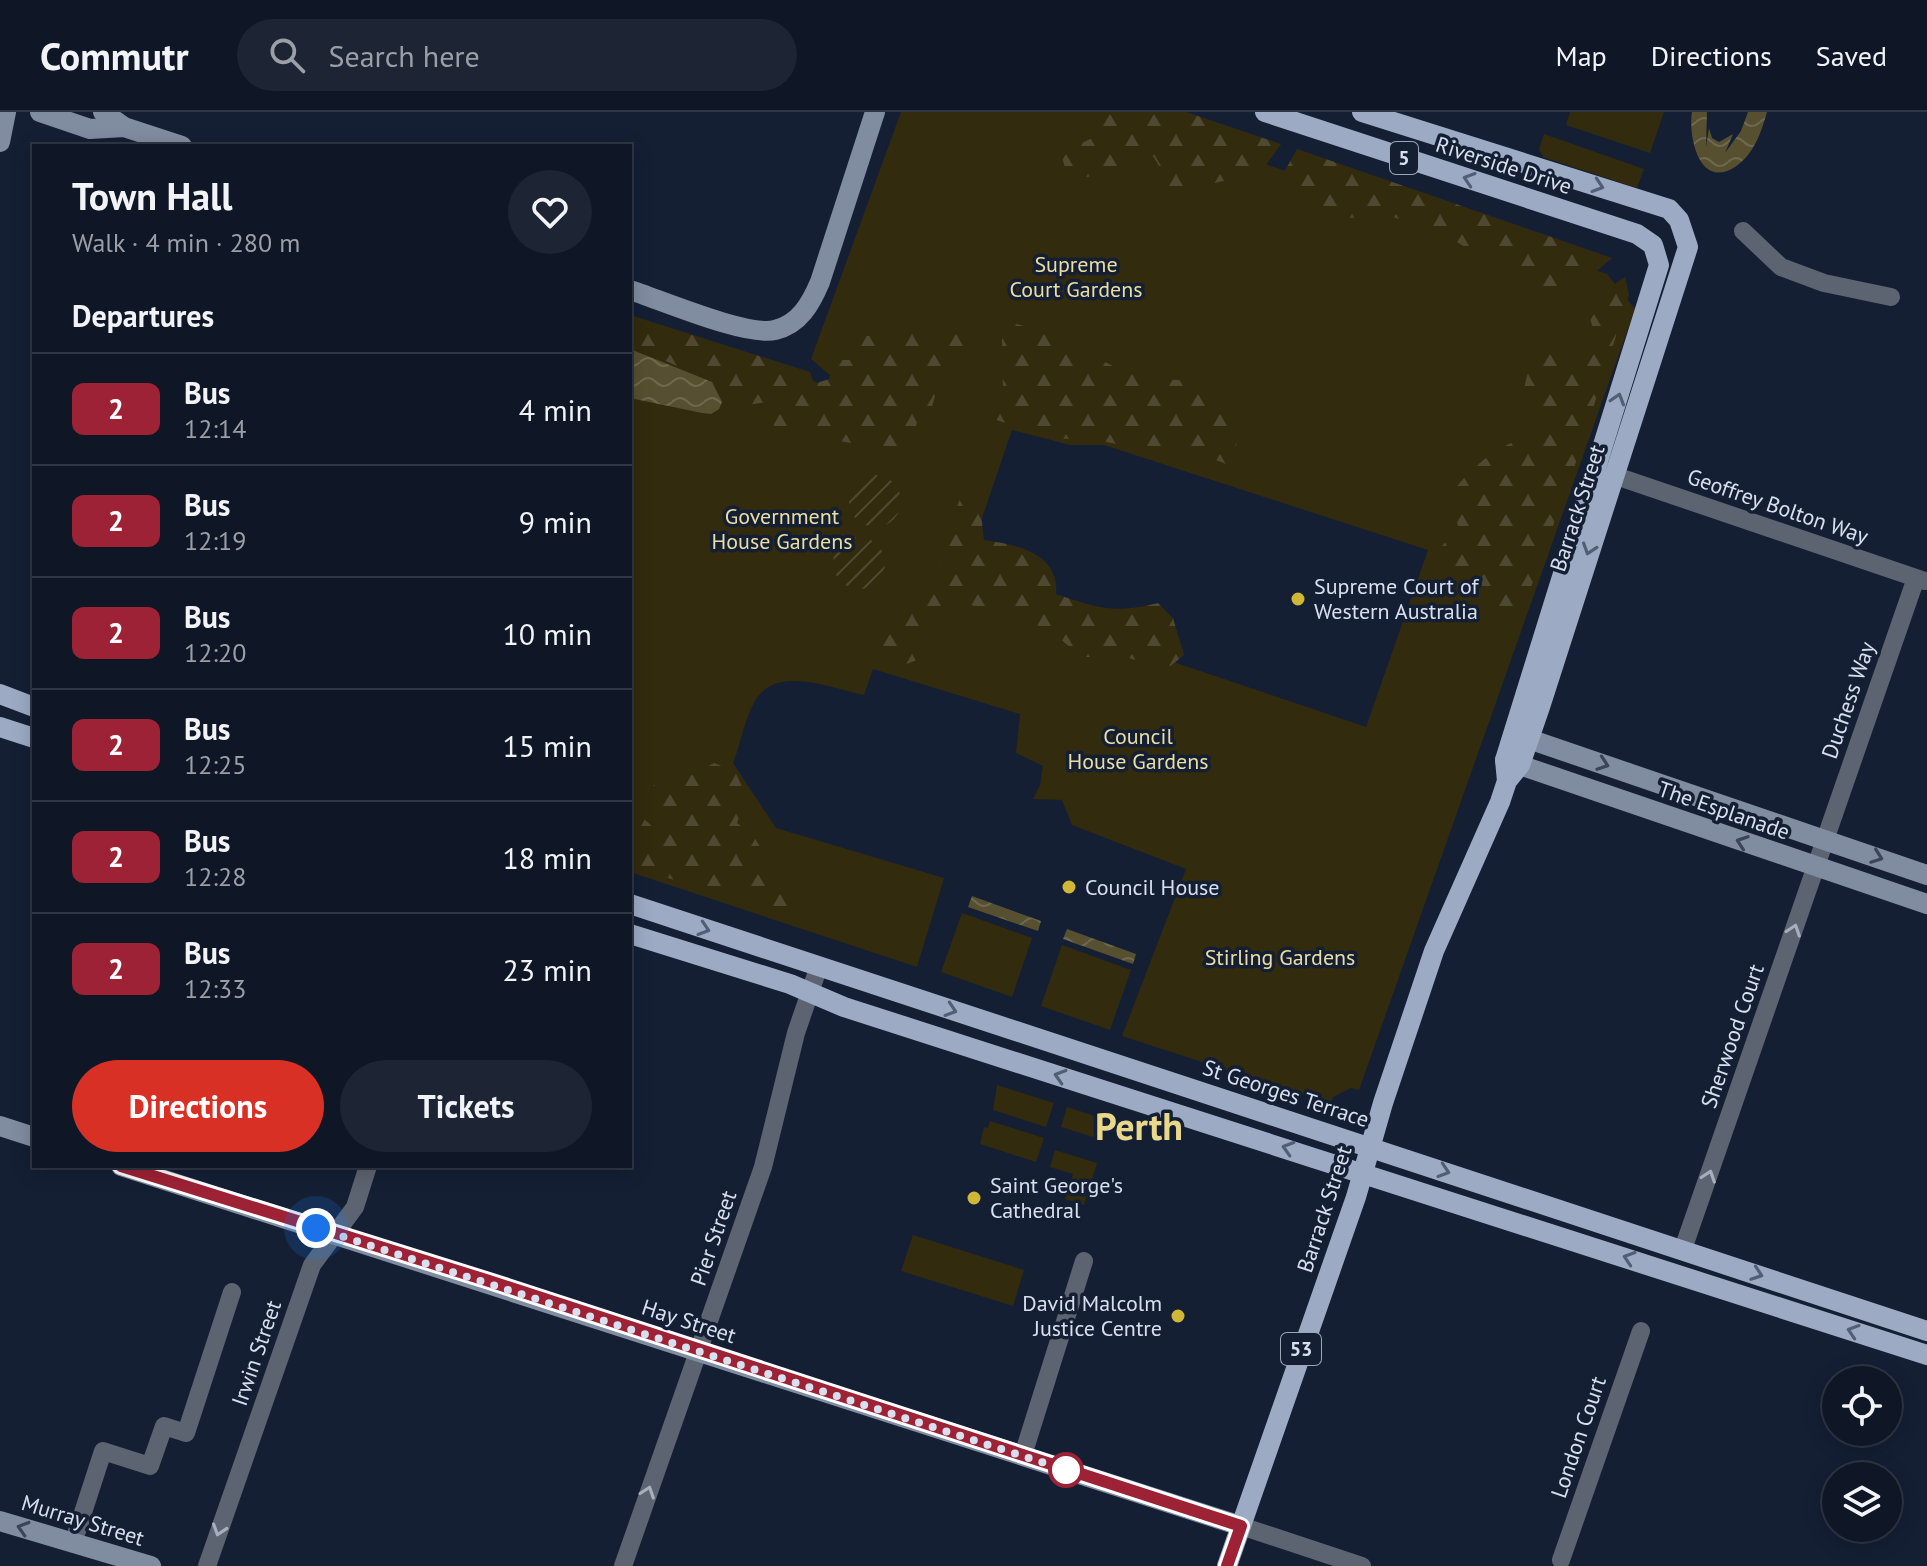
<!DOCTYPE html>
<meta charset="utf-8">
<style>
:root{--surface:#0f1727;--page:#1d2433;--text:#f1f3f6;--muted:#9b9fa7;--line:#2f3644;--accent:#d93025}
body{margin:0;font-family:"PT Sans",sans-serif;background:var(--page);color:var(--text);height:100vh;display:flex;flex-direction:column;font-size:30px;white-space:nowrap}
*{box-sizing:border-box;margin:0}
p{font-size:26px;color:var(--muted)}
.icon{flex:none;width:44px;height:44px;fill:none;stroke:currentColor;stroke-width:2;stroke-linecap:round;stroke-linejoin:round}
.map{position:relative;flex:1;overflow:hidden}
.side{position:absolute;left:32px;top:32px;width:600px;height:1024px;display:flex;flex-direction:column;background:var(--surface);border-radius:0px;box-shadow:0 4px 20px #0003,0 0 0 2px var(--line)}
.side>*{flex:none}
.badge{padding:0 16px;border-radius:12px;font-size:28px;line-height:52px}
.buttons{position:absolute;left:1822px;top:1254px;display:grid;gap:16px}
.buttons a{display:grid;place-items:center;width:80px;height:80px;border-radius:50%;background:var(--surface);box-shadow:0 4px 20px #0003,0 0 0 2px var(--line);font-size:40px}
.you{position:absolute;width:40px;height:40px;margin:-20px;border:6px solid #fff;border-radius:50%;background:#1a73e8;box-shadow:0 0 0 12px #1a73e833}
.map>.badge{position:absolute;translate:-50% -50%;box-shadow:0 0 0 4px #fff}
h2{padding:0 40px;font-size:30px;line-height:72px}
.round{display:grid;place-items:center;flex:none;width:84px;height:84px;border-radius:42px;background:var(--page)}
.head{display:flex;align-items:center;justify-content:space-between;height:136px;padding:0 40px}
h1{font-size:38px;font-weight:800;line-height:60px}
.button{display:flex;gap:16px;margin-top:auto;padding:16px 40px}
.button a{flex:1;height:92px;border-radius:48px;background:var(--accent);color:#fff;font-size:32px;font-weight:800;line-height:92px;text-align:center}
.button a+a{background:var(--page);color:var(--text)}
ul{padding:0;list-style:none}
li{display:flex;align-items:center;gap:24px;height:112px;padding:0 40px;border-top:2px solid var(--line)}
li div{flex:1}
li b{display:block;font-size:30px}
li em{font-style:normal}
li .badge{min-width:88px;font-weight:700;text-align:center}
header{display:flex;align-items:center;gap:48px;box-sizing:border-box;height:112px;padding:0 40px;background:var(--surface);border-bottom:2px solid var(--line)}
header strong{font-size:38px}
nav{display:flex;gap:44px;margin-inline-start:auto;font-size:28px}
.search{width:560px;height:72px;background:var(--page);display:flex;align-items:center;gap:20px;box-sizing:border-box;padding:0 28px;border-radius:44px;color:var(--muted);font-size:30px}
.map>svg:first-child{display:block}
.green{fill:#322b0e;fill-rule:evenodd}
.forest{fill:url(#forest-firs)}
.garden{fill:url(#garden-furrows)}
.water{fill:url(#water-waves)}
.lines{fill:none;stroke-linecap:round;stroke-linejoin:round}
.street{stroke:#5d6471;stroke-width:18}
.secondary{stroke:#808ca0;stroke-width:20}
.primary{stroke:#9caac4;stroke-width:20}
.oneway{stroke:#515e75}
.oneway2{stroke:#3a455a}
.oneway3{stroke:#a7aebd}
.line-casing{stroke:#fff;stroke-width:18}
.line{stroke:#9d2235;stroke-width:12}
.walk{stroke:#d8e0ef;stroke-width:8;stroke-dasharray:0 14.4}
.poi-dot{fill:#d1b736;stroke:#141f34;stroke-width:3}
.stop-dot{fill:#fff;stroke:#9d2235;stroke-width:4}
.labels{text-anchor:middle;stroke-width:7;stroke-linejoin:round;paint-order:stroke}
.shield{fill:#141f34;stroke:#9da6b7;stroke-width:2}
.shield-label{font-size:20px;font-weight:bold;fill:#d8e0ef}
.street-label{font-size:22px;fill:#d8e0ef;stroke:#141f34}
.park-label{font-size:22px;fill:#ebdea2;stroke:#141f34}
.poi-label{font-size:22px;fill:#d8e0ef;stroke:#141f34;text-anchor:start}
.town-label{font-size:38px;font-weight:bold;fill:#ead88a;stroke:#141f34}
</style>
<header>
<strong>Commutr</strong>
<div class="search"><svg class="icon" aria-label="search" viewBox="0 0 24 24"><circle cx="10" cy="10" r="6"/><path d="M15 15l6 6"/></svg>Search here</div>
<nav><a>Map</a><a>Directions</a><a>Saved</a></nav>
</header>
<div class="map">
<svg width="1927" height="1454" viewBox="0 0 1927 1454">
<defs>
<pattern id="forest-firs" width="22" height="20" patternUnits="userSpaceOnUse" patternTransform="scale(2)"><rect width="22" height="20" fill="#322b0e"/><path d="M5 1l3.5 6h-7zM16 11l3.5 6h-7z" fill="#4f4931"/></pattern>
<pattern id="garden-furrows" width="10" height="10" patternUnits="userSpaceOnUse" patternTransform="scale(2)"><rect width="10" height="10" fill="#322b0e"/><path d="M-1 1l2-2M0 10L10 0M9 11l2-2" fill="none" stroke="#4f4931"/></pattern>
<pattern id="water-waves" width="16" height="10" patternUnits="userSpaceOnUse" patternTransform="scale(2)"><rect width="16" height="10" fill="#575030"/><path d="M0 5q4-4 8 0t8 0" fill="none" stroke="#6e694e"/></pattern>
</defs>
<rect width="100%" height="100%" fill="#141f34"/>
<path class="green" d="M901,0H1103L1607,162L1635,197L1359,978L1351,976L1333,985L1331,992L1122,924L1186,757L1072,713L1062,688L1033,687L1040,673L1043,654L1016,641L1020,602L873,557L864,583C834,577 779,553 757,586C745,603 741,632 733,651L776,716L944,766L917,855L630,760V205L853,283L811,247ZM1012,318L1070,333H1104L1428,438L1366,615L958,477Z
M1570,0H1664L1650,41L1566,13Z
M1544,22L1644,57L1637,76L1543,45L1539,37Z
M962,801L1032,826L1012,885L941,860Z
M1062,833L1131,858L1110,918L1041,894Z
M997,973L1054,991L1046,1015L993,998Z
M1067,995L1110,1009L1103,1028L1061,1015Z
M990,1009L1044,1026L1036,1050L980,1032L984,1015L988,1016Z
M1055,1038L1097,1051L1084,1093L1065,1087L1073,1062L1050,1055Z
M913,1123L1024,1158L1013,1194L901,1159Z"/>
<path class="forest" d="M1097,0H1186L1281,32L1261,60L1169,82L1164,62L1150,39C1121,50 1098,73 1067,62L1061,42L1092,26L1100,14Z
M1297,37L1612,146L1570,182L1557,189L1546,186L1522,157L1496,143L1470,138L1437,118L1389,104L1349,106L1328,98L1282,64Z
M1625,165L1629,183L1576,350L1513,525L1499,504L1482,501L1437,440L1458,415L1452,381C1471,355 1503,327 1538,324L1549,308L1524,278L1531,244L1538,235C1562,242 1574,256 1595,236C1597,219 1588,208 1587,191Z
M630,203L810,260L814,272L829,267L833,248H849L862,232L864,224H887L911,215L974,214L967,246L946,241L931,299L919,301L910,341L775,318L768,290L733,295L713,270L630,233Z
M1017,212L1041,219L1115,255L1152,266L1201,270L1226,284L1243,314L1229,353L1186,337H1142L1101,329L1054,326L993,307L1003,277L1002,227L1007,214Z
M962,382L980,393L984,428C1016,432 1060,442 1056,482C1096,496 1116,502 1158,491L1173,506L1184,543L1168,556L1124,545L1111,535L1097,545H1080C1043,506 1010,504 960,490L921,530L920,547L898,555L883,550L875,534L879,518L888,515L889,498L920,500L951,430L948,417Z
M714,651L735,659L746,684L737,711L753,723L781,771L811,782L810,798L789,805L732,780L700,776L630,754V683L641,704L660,722L647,679L658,670L688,665Z"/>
<path class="garden" d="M849 389a26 26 0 1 1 52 0a26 26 0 1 1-52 0Z
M833 451a26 26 0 1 1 52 0a26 26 0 1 1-52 0Z"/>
<path class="water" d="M1692,0H1707L1706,35L1709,16L1712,26L1719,30L1733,22L1725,41L1741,19L1748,0H1767C1761,21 1754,42 1735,55C1699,78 1688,24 1692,0Z
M630,237L712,270L722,290L719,297L711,302L702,301L630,286Z
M972,784L1041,809L1038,819L968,795Z
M1067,817L1136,842L1133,852L1063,827Z"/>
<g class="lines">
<path class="street" d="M1743,119L1781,155L1824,171L1891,185
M1613,363L1925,469
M1683,1137L1916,466
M1023,1343L1084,1149
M1241,1414L1362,1454
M77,1419L103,1339L150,1354L164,1314L186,1321L232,1180
M1561,1448L1641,1219
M207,1454L312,1153L355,1095L368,1054
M623,1454L763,1055L796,921L819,854"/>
<path class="secondary" d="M40,0L90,17L124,15
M103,0L124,15L182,34
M0,30L6,0
M630,178C661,188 747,225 775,218C800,212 811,191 820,170L875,0
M1514,622L1927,763
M1505,648L1927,792
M0,1014L34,1025
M121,1054L1241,1414
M0,1409L151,1454"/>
<path class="primary" d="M1362,0L1669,97L1679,108L1688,135L1540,595L1520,653L1507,669
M0,582L34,595
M0,615L34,626
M630,792L1927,1219
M630,822L790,872L844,895L1927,1243
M1227,1454L1356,1085L1383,991L1434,839L1500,690L1507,669L1505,648L1659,153L1653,133L1637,122L1265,0"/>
</g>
<defs><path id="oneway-chevron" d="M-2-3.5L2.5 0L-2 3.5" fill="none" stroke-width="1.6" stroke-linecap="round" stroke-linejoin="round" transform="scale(2)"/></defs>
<g class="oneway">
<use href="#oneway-chevron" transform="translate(1469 67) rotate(-162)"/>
<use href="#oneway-chevron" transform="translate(1598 74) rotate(18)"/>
<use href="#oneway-chevron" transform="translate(1618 287) rotate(-73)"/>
<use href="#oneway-chevron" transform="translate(1589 437) rotate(108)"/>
<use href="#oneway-chevron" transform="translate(704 817) rotate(18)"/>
<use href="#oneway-chevron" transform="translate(951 898) rotate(18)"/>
<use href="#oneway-chevron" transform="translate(1060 964) rotate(-163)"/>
<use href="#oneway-chevron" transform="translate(1288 1036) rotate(-163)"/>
<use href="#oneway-chevron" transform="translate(1444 1059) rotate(18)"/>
<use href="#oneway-chevron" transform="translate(1629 1146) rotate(-162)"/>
<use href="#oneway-chevron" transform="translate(1757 1162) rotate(19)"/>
<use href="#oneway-chevron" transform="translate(1853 1219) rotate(-162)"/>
</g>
<g class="oneway2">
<use href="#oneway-chevron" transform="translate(1603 652) rotate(19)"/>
<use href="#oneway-chevron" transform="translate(1742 730) rotate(-161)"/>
<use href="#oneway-chevron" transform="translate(1877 745) rotate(20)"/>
<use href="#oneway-chevron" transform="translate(23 1416) rotate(-163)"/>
</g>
<g class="oneway3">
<use href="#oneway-chevron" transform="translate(1794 818) rotate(-71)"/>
<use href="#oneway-chevron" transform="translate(1709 1064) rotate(-71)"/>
<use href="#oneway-chevron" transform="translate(648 1380) rotate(-71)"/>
<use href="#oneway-chevron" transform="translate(219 1418) rotate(108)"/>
</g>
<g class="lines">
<g class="line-casing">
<path id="line" d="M121,1054L486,1168L1241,1414L1227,1454"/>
</g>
<use href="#line" class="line"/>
<path class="walk" d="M316,1116L1066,1358"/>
</g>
<g class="poi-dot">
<circle cx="1298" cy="487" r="8"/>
<circle cx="1069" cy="775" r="8"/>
<circle cx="974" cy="1086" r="8"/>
<circle cx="1178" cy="1204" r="8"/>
</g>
<circle class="stop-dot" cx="1066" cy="1358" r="16"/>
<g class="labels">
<g class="shield">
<rect x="1390" y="30" width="28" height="32" rx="6"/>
<rect x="1281" y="1221" width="40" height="32" rx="6"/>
</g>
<g class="shield-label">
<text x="1404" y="53">5</text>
<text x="1301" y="1244">53</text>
</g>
<g class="street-label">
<text transform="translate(1504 53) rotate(18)" y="8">Riverside Drive</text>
<text transform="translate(1778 394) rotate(19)" y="8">Geoffrey Bolton Way</text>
<text transform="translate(1577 396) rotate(-72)" y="8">Barrack Street</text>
<text transform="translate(1848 588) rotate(-71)" y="8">Duchess Way</text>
<text transform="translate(1724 698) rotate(19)" y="8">The Esplanade</text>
<text transform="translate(1732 924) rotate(-71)" y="8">Sherwood Court</text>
<text transform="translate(1286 981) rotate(18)" y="8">St Georges Terrace</text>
<text transform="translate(1324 1097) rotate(-72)" y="8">Barrack Street</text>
<text transform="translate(713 1126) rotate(-71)" y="8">Pier Street</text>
<text transform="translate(689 1209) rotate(18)" y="8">Hay Street</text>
<text transform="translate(256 1241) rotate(-71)" y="8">Irwin Street</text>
<text transform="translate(1578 1325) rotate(-71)" y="8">London Court</text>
<text transform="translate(83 1408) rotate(17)" y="8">Murray Street</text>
</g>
<g class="park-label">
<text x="1076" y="160">Supreme<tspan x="1076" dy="25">Court Gardens</tspan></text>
<text x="782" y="412">Government<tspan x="782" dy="25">House Gardens</tspan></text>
<text x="1138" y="632">Council<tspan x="1138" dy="25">House Gardens</tspan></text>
<text x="1280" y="853">Stirling Gardens</text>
</g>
<g class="poi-label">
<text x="1314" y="482">Supreme Court of<tspan x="1314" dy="25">Western Australia</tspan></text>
<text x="1085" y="783">Council House</text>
<text x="990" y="1081">Saint George's<tspan x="990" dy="25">Cathedral</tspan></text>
<text x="1162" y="1199" text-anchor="end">David Malcolm<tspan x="1162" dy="25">Justice Centre</tspan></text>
</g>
<g class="town-label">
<text x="1139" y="1028">Perth</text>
</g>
</g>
</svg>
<div class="buttons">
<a><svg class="icon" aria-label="locate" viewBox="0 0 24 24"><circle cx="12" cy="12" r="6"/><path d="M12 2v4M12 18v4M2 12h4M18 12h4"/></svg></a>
<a><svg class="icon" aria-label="layers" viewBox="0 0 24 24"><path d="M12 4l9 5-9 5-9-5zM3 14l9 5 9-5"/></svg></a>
</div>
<div class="you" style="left:316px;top:1116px"></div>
<section class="side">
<div class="head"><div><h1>Town Hall</h1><p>Walk · 4 min · 280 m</p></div><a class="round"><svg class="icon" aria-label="heart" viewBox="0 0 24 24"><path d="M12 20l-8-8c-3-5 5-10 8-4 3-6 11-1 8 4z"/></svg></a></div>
<h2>Departures</h2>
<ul>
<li><span class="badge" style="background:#9d2235;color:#fff">2</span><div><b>Bus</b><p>12:14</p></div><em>4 min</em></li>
<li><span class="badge" style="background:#9d2235;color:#fff">2</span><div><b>Bus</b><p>12:19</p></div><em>9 min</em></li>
<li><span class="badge" style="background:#9d2235;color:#fff">2</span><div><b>Bus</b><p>12:20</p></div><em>10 min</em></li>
<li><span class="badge" style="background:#9d2235;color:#fff">2</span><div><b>Bus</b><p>12:25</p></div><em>15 min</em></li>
<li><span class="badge" style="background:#9d2235;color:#fff">2</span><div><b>Bus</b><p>12:28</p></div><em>18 min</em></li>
<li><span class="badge" style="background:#9d2235;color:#fff">2</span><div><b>Bus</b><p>12:33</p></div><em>23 min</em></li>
</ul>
<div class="button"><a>Directions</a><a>Tickets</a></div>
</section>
</div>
